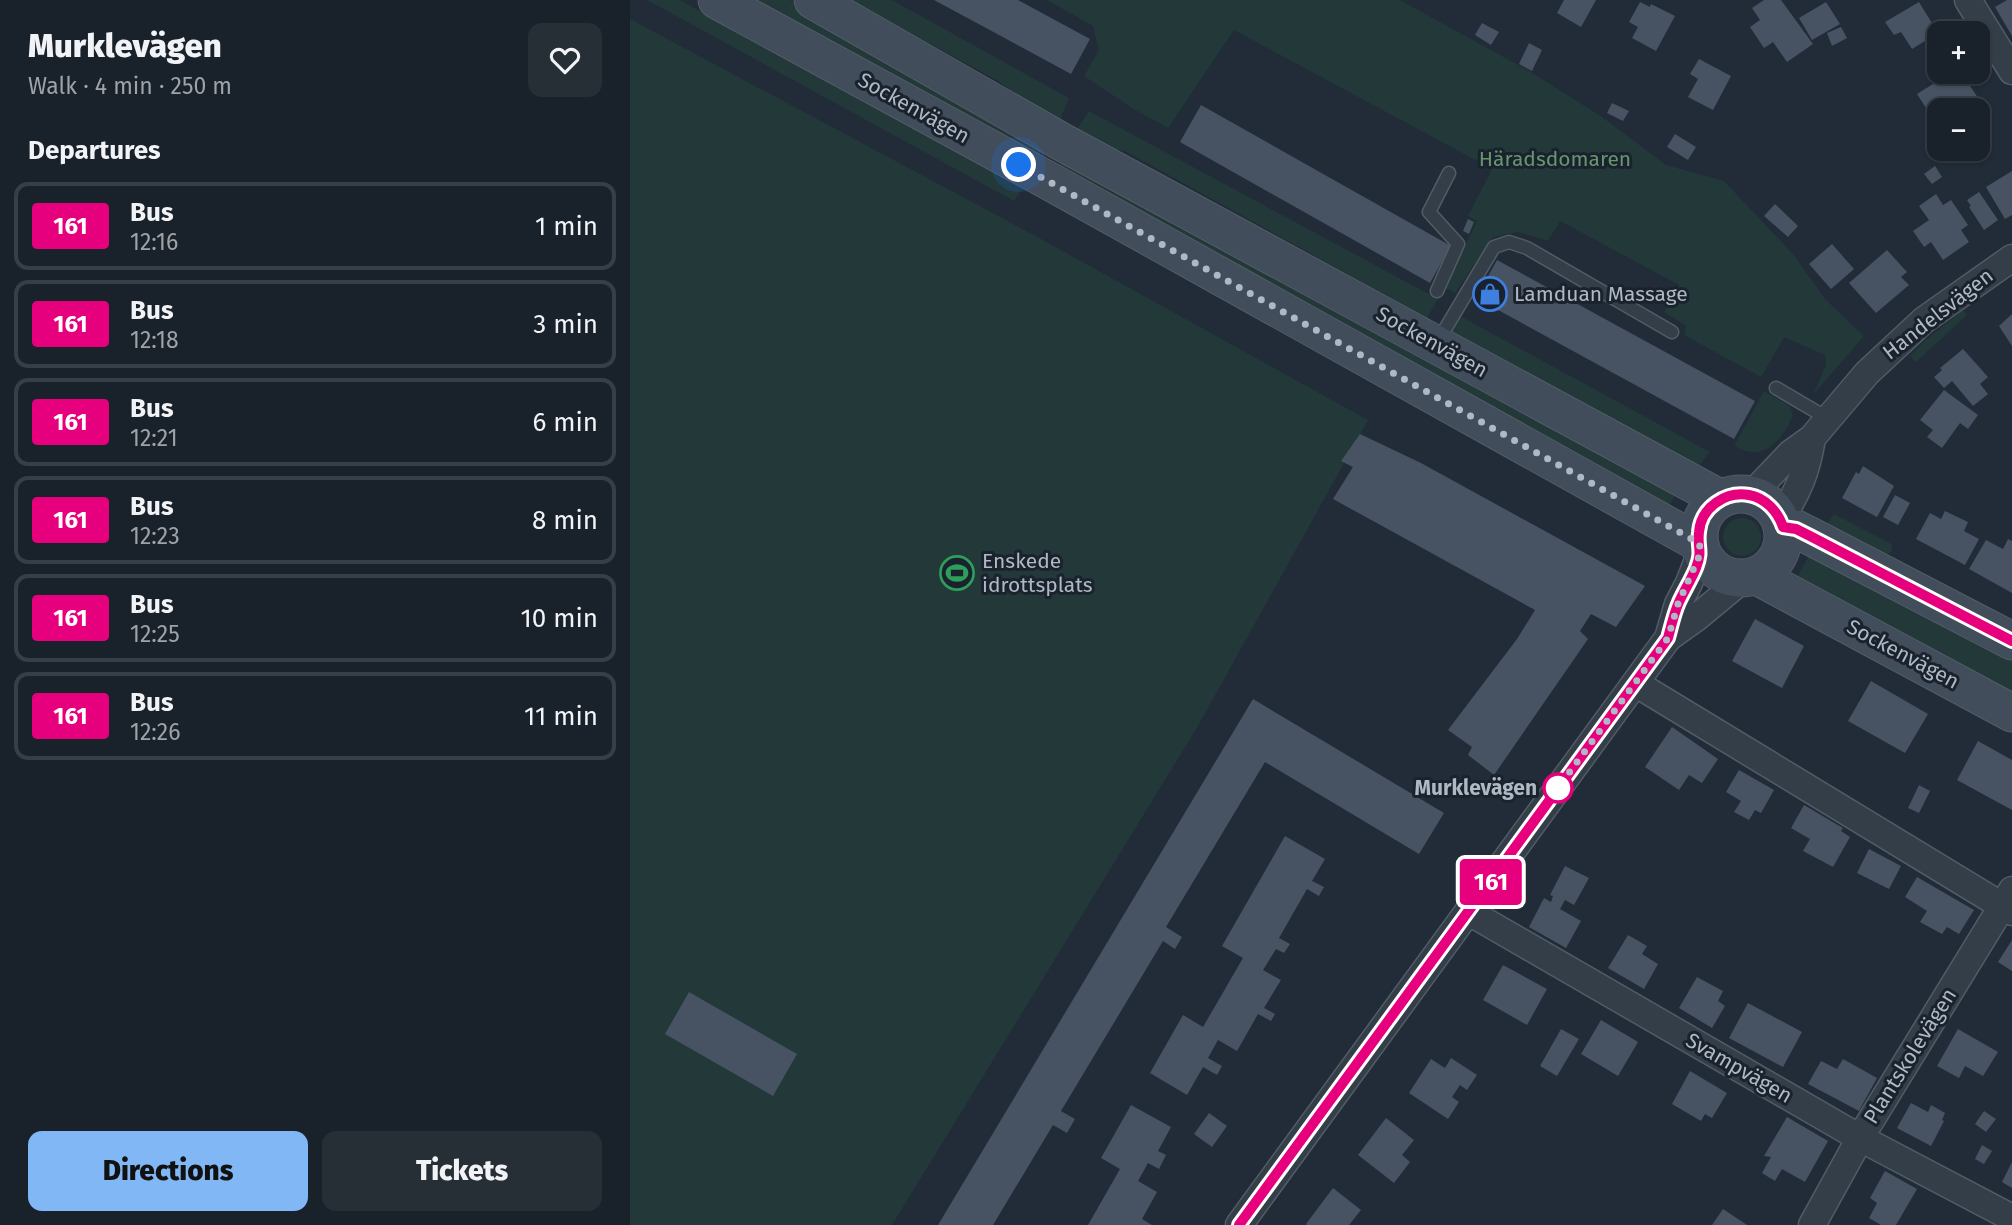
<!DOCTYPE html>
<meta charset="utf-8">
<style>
:root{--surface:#19212a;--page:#262e36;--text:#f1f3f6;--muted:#9fa3a8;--line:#373e47;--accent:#82b7f6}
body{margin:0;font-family:"Fira Sans",sans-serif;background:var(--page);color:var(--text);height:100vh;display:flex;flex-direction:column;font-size:26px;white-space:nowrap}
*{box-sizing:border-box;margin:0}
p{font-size:23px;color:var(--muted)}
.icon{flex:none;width:38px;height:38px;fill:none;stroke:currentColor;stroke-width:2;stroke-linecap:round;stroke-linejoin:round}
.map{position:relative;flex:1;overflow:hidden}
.sheet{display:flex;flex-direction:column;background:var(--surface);width:630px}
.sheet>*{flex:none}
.badge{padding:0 14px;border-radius:5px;font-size:24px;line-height:46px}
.buttons{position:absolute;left:1297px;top:21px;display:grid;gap:14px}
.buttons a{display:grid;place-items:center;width:63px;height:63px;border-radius:14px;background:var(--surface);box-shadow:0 2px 5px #0004,0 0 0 2px var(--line);font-size:35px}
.you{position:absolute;width:35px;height:35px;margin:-18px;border:5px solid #fff;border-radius:50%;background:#1a73e8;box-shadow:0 0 0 10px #1a73e833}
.map>.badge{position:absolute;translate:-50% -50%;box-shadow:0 0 0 4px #fff}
h2{padding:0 28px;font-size:26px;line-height:63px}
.round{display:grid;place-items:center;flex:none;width:74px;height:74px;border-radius:14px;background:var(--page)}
.head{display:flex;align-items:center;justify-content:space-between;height:119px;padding:0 28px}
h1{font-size:33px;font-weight:800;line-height:52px}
.action{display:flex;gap:14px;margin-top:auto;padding:14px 28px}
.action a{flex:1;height:80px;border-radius:14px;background:var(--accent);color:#111;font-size:28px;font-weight:800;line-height:80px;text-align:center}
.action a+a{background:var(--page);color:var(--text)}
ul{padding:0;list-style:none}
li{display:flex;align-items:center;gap:21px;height:88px;margin:0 14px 10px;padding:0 14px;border:4px solid var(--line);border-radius:14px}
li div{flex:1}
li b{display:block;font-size:26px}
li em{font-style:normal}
li .badge{min-width:77px;font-weight:700;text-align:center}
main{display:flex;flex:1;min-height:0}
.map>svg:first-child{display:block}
.green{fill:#223839}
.building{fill:#475362}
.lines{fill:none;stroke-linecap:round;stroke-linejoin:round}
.lane-casing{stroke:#515c66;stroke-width:15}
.street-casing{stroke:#515c66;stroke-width:29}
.secondary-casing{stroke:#515c66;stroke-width:39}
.lane{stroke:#343e48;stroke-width:12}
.street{stroke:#343e48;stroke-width:26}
.secondary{stroke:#424d5b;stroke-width:37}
.line-casing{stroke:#fff;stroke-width:16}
.line{stroke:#e6007e;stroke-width:10}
.walk{stroke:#aeb9c5;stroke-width:7;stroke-dasharray:0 12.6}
.stop-dot{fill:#fff;stroke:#e6007e;stroke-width:3.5}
.labels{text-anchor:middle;stroke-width:6;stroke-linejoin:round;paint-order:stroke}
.street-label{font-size:21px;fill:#aeb9c5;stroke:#1a232d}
.park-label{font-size:21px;fill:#66956e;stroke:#1a232d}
.poi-label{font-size:21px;fill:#aeb9c5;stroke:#1a232d;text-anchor:start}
.stop-label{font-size:21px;font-weight:bold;fill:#aeb9c5;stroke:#1a232d;text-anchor:end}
</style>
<main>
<section class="sheet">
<div class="head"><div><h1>Murklevägen</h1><p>Walk · 4 min · 250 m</p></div><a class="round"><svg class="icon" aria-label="heart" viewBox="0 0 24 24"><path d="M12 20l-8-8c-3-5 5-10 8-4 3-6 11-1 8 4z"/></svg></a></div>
<h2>Departures</h2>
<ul>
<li><span class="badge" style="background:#e6007e;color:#fff">161</span><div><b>Bus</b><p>12:16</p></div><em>1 min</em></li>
<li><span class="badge" style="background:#e6007e;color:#fff">161</span><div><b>Bus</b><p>12:18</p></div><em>3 min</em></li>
<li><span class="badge" style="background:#e6007e;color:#fff">161</span><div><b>Bus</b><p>12:21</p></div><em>6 min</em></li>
<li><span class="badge" style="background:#e6007e;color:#fff">161</span><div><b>Bus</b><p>12:23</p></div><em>8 min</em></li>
<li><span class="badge" style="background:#e6007e;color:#fff">161</span><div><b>Bus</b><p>12:25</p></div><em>10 min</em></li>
<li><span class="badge" style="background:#e6007e;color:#fff">161</span><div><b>Bus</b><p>12:26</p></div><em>11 min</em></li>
</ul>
<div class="action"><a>Directions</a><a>Tickets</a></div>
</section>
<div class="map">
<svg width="1382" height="1225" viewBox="0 0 1382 1225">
<rect width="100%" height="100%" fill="#212c38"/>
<path class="green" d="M17,0H50L345,163L382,169L399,179L384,201Z
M108,0H160L417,143L404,163Z
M220,0H262L439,98L428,124C405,114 389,95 368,81Z
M417,0H770L901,72L972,117L1036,165L1094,181L1163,254L1195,299L1234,336L1183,395L1196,365L1195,355L1154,337L1131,377L1054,335L1056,326L1034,312L1049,285L930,221L918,241L888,232L863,237L825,293L815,287L847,221L838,216L862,169L604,30L538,128L502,108L454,76L469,50L463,26Z
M0,19L402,234L738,420L568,726L262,1225H0Z
M459,111L808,299L797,318L495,151L465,147L443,135Z
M434,157L1047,492L1037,510L424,176Z
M1333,310L1337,315L1286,362L1280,356L1297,339Z
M830,316L1080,452L1063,474L822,333Z
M1134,391L1160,406L1163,415C1157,431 1141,455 1121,452C1116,452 1109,448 1104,446Z
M1204,514L1258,542L1262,545L1261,552L1252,558C1242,537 1213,537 1192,532Z
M1093 537a19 19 0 1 1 38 0a19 19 0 1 1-38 0Z
M1181,552L1382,660V697L1165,581Z"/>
<path class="building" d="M304,0H388L460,39L441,74Z
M934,0H966L951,27L927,13Z
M1134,0H1151L1183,44L1157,62L1143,42L1134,48L1120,27L1130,20L1122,8Z
M1377,0H1382V36L1365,7Z
M1010,2L1020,7L1021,4L1045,16L1026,51L1002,38L1008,27L999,22Z
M1196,2L1210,24L1182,40L1169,18Z
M1289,2L1308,33L1282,49L1271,32L1264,35L1255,22Z
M852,23L869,32L861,45L845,35Z
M1211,27L1217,38L1202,46L1197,33Z
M899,43L912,50L902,71L889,64Z
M1069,59L1101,76L1083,110L1058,97L1068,79L1060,74Z
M1322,72H1331L1348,98L1328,110H1309V120L1305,122L1287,94Z
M982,103L999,111L993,121L977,113Z
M571,105L821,246L800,283L550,142Z
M1045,134L1066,147L1058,160L1037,147Z
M1305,166L1312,177L1302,184L1294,174Z
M1382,171V215L1375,219L1356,187Z
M1349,192L1368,220L1354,230L1339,207L1341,206L1337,200Z
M1306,194L1313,205L1321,200L1338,225L1331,230L1339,242L1313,260L1301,242L1294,247L1283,231L1299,220L1289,206Z
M1145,204L1168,226L1158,237L1134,216Z
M838,219L844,222L839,234L833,231Z
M1202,244L1224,269L1201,289L1179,264Z
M1257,250L1277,272L1271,277L1279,285L1246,313L1219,283Z
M867,260L1125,401L1104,439L846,298Z
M1382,314V346L1369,326Z
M1333,349L1358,377L1350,384L1358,394L1343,406L1322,381L1314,388L1304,377L1312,370L1310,368Z
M1314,390L1348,415L1338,429L1330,423L1312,448L1297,437L1303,430L1290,420Z
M730,434L791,463L1015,586L986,627L961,614L950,631L958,639L864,775L838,755L842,747L818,730L887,639L905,610L703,499L723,467L711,461Z
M1233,466L1264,486L1247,517L1212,498L1226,472L1229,474Z
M1265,495L1280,503L1268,525L1253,517Z
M1315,511L1338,522L1334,531L1349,539L1335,565L1286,539L1300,513L1311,519Z
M1378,539L1382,541V593L1339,569L1356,540L1373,549Z
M1125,619L1174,646L1152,688L1102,661Z
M1241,681L1298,714L1275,753L1218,721Z
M623,699L814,813L789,854L635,762L536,927L552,937L545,949L533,941L431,1111L445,1119L437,1133L423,1125L363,1225H308Z
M1042,727L1088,759L1072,783L1059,775L1049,790L1015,767Z
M1348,741L1382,760V810L1327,780Z
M1109,770L1144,790L1131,813L1125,810L1119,820L1104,812L1111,801L1096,792Z
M1289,785L1300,791L1289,813L1278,808Z
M1174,805L1213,828L1211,831L1220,837L1203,867L1173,851L1180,839L1161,828Z
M655,836L695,859L682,881L694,887L689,896L677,889L649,938L660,944L654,953L646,949L633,970L651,980L634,1008L645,1014L641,1021L628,1014L607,1051L588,1040L578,1058L592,1066L587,1075L573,1067L557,1095L520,1073L553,1015L573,1027L613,958L592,946Z
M1239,849L1271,866L1259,889L1227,873Z
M935,866L959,878L944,905L935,900L930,909L951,921L936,948L899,927L914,898L921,902L923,896L920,895Z
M1287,877L1344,910L1329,934L1317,927L1312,934L1290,922L1297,911L1275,897Z
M998,935L1017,946L1012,954L1028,964L1014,989L978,968Z
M1382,940V971L1368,962Z
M873,965L917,989L897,1025L853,1000Z
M1067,977L1093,991L1088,1001L1095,1006L1082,1028L1049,1008Z
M59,992L167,1054L143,1096L35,1034Z
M1118,1003L1172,1032L1153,1067L1099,1038Z
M971,1020L1008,1042L988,1076L951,1054Z
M931,1029L949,1039L927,1076L910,1066Z
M1328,1029L1368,1052L1353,1076L1335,1066L1329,1078L1307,1066Z
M821,1058L847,1075L837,1090L830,1085L822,1097L829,1102L818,1119L779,1093L801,1059L815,1068Z
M1213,1059L1247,1078L1229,1111L1178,1084L1191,1061L1207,1069Z
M1060,1071L1097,1093L1082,1118L1075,1114L1071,1121L1042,1104Z
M1281,1103L1298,1112L1301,1105L1315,1113L1312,1120L1314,1121L1301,1146L1267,1128Z
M501,1105L541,1127L528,1151L536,1155L529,1169L518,1163L508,1181L527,1192L512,1219L522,1225H458L490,1169L471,1158Z
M1354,1111L1366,1119L1356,1132L1345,1124Z
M579,1113L597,1126L582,1147L564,1134Z
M1157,1117L1198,1141L1175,1182L1152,1169L1145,1181L1132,1173L1141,1157L1134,1156Z
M756,1118L784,1140L772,1155L780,1162L764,1183L728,1155Z
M1352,1145L1362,1151L1354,1164L1345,1159Z
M1382,1162V1188L1372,1182Z
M1255,1171L1287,1189L1266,1225H1251L1239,1218L1247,1203L1240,1198Z
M703,1188L731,1210L719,1225H677L676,1224Z
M1093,1209L1117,1225H1082Z"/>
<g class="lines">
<g class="lane-casing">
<path id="lane" d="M807,291L828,244L799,212L819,173
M808,341L864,247L879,242L897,248L1042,332
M1146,388L1197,418"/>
</g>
<g class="street-casing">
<path id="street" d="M1338,0L1382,71
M1121,495L1161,453L1182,438L1237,373L1294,320L1382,258
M1150,520C1168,492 1177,471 1182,438
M1038,638L1048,604L1059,583L1071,552
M1005,683L1382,912
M839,912L1230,1138L1382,1218
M609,1225L1038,638L1066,618L1113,579
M1182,1225L1230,1138L1382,890"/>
</g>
<g class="secondary-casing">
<path id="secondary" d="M87,0L412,177L1069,543
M183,0L432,142L1091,499
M1069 536a42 42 0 1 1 84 0a42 42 0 1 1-84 0Z
M1153,527L1166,529L1180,536L1382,641
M1127,576L1382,713"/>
</g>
<use href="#lane" class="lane"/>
<use href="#street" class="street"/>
<use href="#secondary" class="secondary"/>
</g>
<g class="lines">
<g class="line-casing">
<path id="line" d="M609,1225L1038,638C1041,627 1044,613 1049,602C1054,591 1061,580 1066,568C1073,550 1067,548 1069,532C1071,507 1096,491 1119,495C1136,498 1148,512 1153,527L1166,529L1180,536L1382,641"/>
</g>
<use href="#line" class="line"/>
<path class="walk" d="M389,165L1069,543L1071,552L1048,604L1038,638L922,796L928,788"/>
</g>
<defs>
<g id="shop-ring" transform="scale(1.75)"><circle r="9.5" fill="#1a232d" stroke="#3f7fe0" stroke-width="1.5"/><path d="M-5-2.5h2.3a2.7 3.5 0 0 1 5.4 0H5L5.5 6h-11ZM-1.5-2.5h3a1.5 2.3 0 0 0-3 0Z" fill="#3f7fe0"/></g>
<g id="stadium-ring" transform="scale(1.75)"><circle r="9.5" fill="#1a232d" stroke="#2e9e5b" stroke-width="1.5"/><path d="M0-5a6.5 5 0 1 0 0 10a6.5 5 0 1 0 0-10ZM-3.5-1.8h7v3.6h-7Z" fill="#2e9e5b"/></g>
</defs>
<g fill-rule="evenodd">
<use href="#shop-ring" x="860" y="294"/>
<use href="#stadium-ring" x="327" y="573"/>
</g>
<circle class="stop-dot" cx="928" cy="788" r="14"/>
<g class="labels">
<g class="street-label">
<text transform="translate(284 108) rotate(29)" y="7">Sockenvägen</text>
<text transform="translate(1308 314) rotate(-38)" y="7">Handelsvägen</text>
<text transform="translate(802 342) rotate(29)" y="7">Sockenvägen</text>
<text transform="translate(1273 654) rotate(28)" y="7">Sockenvägen</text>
<text transform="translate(1280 1056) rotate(-58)" y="7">Plantskolevägen</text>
<text transform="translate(1109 1068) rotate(30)" y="7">Svampvägen</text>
</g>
<g class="park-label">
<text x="925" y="166">Häradsdomaren</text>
</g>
<g class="poi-label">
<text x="884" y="301">Lamduan Massage</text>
<text x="352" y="568">Enskede<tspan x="352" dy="24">idrottsplats</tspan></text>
</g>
<g class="stop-label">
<text x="907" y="795">Murklevägen</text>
</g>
</g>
</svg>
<div class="buttons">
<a>+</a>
<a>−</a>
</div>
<div class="you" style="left:389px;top:165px"></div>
<b class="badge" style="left:861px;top:882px;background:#e6007e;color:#fff">161</b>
</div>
</main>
